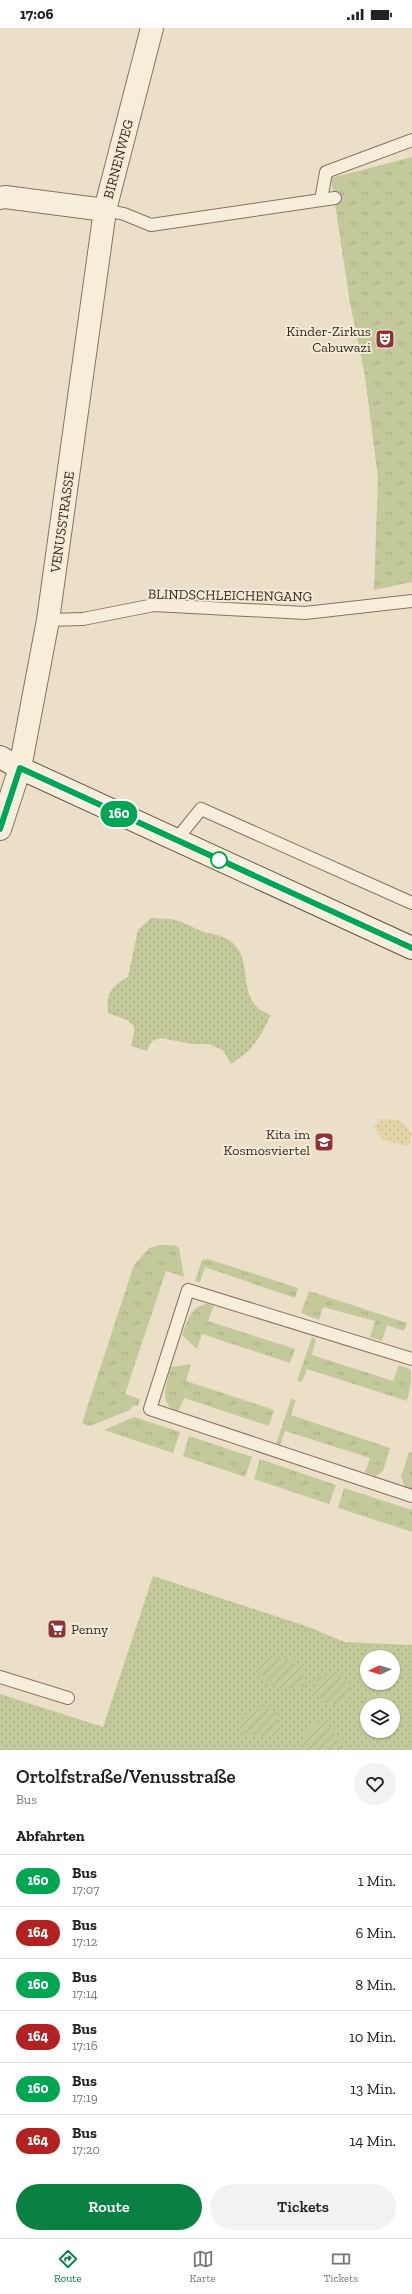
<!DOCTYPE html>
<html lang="de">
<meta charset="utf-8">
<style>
:root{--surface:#fff;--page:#f2f2f2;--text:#222;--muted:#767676;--line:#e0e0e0;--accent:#0b8043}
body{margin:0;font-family:"Zilla Slab",serif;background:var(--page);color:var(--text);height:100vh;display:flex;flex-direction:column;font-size:15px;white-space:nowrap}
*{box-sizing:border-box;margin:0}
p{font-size:13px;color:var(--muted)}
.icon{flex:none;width:22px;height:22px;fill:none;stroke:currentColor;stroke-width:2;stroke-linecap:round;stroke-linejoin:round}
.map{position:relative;height:1722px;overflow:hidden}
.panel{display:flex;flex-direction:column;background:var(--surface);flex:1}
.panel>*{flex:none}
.badge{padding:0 8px;border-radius:13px;font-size:14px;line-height:26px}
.needle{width:26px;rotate:266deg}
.buttons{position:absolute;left:360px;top:1622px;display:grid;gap:8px}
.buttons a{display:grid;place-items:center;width:40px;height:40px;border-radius:50%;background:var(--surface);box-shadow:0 1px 3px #0004;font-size:20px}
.map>.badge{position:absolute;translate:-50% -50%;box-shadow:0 0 0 2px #fff}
h2{padding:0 16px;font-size:15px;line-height:36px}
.round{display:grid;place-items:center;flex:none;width:42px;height:42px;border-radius:21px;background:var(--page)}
.headline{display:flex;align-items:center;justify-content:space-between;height:68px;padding:0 16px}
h1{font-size:19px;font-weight:600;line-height:30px}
.action{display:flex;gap:8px;margin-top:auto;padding:8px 16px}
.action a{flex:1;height:46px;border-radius:24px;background:var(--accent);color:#fff;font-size:16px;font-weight:600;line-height:46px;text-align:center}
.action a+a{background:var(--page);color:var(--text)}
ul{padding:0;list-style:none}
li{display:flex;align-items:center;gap:12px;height:52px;padding:0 16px;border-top:1px solid var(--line)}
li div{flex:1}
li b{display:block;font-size:15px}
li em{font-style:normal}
li .badge{min-width:44px;font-weight:700;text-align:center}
.status{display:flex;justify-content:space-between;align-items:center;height:28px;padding:0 20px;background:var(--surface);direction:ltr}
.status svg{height:11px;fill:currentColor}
.tabs{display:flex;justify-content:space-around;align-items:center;height:56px;border-top:1px solid var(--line);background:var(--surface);font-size:11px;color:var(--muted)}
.tabs a{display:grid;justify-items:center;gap:2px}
.tabs .selected{color:var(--accent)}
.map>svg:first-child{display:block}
.grass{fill:url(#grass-tufts)}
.sand{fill:url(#sand-dots)}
.park{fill:url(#park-dots);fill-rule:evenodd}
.garden{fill:url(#garden-furrows)}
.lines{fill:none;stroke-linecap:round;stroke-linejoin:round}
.lane-casing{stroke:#86735e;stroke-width:14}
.street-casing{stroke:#86735e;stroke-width:24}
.secondary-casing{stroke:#685441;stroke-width:24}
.lane{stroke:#f7eeda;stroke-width:12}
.street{stroke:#f7eeda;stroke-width:22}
.secondary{stroke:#f7eeda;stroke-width:22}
.line-casing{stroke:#fff;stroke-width:9}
.line{stroke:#00a651;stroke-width:6}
.stop-dot{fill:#fff;stroke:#00a651;stroke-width:2}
.labels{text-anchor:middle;stroke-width:4;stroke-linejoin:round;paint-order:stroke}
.street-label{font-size:14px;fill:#372b20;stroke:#f3ebd6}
.poi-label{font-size:14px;fill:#372b20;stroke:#f3ebd6;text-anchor:end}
</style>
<div class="status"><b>17:06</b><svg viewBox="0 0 49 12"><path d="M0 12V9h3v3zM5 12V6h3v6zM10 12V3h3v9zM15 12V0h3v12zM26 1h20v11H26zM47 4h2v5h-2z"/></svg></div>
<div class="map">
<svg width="412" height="1722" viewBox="0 0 412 1722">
<defs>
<pattern id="grass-tufts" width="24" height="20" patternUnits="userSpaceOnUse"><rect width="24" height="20" fill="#c4c99b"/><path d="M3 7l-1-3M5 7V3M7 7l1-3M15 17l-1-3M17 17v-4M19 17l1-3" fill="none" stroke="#a9ad85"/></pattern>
<pattern id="sand-dots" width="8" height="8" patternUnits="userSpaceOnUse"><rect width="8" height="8" fill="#e5d4a6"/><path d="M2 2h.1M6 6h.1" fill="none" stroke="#c5b68f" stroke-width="1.8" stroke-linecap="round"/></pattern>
<pattern id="park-dots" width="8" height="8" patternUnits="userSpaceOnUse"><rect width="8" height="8" fill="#c4c99b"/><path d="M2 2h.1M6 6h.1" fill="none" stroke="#a9ad85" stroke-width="1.8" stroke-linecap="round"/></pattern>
<pattern id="garden-furrows" width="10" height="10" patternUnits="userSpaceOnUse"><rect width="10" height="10" fill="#c4c99b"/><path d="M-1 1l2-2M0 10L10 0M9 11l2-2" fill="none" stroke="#a9ad85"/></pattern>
</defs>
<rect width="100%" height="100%" fill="#ebe0c7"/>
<path class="grass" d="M412,129V554L374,562L378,450L365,348L350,275L331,150Z
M160,1217H174L179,1220L184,1249L166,1243L125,1366L140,1371L138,1378L134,1377L130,1382L90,1398L82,1395L134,1237L149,1220Z
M208,1231L298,1260L295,1270L205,1239L200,1254L195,1253L202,1232Z
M309,1263L407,1295L404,1303L387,1297L382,1313L370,1309L375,1293L323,1279L319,1292L301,1285Z
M208,1276L214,1278L208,1293L295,1321L290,1335L202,1306L197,1321L182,1307C188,1292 190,1278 208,1276Z
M312,1309L316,1311L312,1327L393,1353L399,1337L410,1341C412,1351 410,1363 407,1373L307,1341L302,1354L297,1353Z
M191,1336L186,1353L274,1382L269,1398L184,1370L178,1384C157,1376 167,1355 171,1339Z
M291,1371L296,1372L291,1387L390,1420L383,1443L376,1448L365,1444L370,1430L285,1403L280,1417L276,1416Z
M134,1389L180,1404L173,1425L104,1402Z
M189,1408L252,1429L245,1449L183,1428Z
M409,1424L412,1425V1461L405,1459L401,1449Z
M260,1431L336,1457L329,1476L254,1451Z
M344,1460L412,1482V1504L338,1480Z"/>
<path class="sand" d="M379,1091C396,1091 404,1091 412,1107L410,1115L406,1118L383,1112L374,1099Z"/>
<path class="park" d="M151,890C159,891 168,890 176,892C186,895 195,901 204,904C215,907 224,907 233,915C256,937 233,973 271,987C258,1012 255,1020 231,1036L223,1022L209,1016H192L161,1010L152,1013L147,1023L131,1018L134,1005V998L127,992L108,985C105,966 112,958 128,949L138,902Z
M153,1548L306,1598L345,1614L412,1617V1722H0V1666L103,1699ZM367,1629H393V1655H367ZM367,1677H393V1703H367Z"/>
<path class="garden" d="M270,1629C288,1629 305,1637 306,1656C290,1668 268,1659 258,1643L260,1634Z
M334,1646C346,1652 352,1656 350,1670C334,1685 307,1673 319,1649Z
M267,1680L277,1684L280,1701L277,1705L259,1708L243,1705C237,1685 251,1681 267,1680Z
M324,1696L332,1699L343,1722H307L306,1704L314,1697Z"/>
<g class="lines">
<g class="lane-casing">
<path id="lane" d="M321,172L326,144L412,112
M105,182L124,186L151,197L335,170
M48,592L83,591L154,577L305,585L412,573
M176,812L201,781L412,875
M412,1331L188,1262L150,1381L412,1468
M0,1649L68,1670"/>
</g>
<g class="street-casing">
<path id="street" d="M0,170L5,169L105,182
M0,801L20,740L48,592L105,182L152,0"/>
</g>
<g class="secondary-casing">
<path id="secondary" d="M0,729L20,740L412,920"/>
</g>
<use href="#lane" class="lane"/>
<use href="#street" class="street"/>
<use href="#secondary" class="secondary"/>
</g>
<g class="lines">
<g class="line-casing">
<path id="line" d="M0,801L20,740L412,920"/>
</g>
<use href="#line" class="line"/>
</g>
<defs>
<g id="theatre-square" transform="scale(1)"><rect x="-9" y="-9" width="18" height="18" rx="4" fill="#903233" stroke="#f3ebd6"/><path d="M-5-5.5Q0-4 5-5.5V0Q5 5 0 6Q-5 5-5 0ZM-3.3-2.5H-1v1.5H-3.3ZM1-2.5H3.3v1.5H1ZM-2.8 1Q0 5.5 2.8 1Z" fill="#fff"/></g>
<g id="school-square" transform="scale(1)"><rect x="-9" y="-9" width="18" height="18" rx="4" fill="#903233" stroke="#f3ebd6"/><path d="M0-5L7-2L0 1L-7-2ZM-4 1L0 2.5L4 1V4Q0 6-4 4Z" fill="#fff"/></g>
<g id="supermarket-square" transform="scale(1)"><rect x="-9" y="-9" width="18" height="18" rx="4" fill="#903233" stroke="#f3ebd6"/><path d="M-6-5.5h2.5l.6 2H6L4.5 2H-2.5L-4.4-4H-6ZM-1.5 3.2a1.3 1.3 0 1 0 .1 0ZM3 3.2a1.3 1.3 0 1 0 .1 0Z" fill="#fff"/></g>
</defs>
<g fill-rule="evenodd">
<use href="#theatre-square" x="385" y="311"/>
<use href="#school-square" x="324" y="1114"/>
<use href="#supermarket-square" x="57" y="1601"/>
</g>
<circle class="stop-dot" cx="219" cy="832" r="8"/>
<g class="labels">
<g class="street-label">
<text transform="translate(118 131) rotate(-75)" y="5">BIRNENWEG</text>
<text transform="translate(62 494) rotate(-82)" y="5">VENUSSTRASSE</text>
<text transform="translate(230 567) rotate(1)" y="5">BLINDSCHLEICHENGANG</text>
</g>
<g class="poi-label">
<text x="371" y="308">Kinder-Zirkus<tspan x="371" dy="16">Cabuwazi</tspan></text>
<text x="310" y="1111">Kita im<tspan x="310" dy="16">Kosmosviertel</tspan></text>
<text x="71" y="1606" text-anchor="start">Penny</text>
</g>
</g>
</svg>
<div class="buttons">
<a><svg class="needle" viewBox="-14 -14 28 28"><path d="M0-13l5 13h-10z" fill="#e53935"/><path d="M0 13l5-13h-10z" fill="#767676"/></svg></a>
<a><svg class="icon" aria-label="layers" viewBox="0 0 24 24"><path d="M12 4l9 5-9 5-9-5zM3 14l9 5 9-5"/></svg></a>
</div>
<b class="badge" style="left:119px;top:786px;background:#00a651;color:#fff">160</b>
</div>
<section class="panel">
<div class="headline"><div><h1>Ortolfstraße/Venusstraße</h1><p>Bus</p></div><a class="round"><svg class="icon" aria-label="heart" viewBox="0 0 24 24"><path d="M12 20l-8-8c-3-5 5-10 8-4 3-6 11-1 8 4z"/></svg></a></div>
<h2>Abfahrten</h2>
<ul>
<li><span class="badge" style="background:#00a651;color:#fff">160</span><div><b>Bus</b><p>17:07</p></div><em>1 Min.</em></li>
<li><span class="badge" style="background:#b22222;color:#fff">164</span><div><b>Bus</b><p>17:12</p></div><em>6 Min.</em></li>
<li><span class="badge" style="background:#00a651;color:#fff">160</span><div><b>Bus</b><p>17:14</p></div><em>8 Min.</em></li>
<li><span class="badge" style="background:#b22222;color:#fff">164</span><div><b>Bus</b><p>17:16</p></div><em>10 Min.</em></li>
<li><span class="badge" style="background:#00a651;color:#fff">160</span><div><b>Bus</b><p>17:19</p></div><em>13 Min.</em></li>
<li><span class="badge" style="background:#b22222;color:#fff">164</span><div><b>Bus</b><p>17:20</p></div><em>14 Min.</em></li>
</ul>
<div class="action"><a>Route</a><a>Tickets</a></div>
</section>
<nav class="tabs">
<a class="selected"><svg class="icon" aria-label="directions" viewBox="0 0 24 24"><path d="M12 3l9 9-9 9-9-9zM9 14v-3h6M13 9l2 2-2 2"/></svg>Route</a>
<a><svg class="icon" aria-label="map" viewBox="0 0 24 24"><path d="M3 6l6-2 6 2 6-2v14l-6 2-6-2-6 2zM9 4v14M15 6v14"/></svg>Karte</a>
<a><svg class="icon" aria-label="tickets" viewBox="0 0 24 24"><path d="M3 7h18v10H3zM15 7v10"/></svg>Tickets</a>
</nav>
